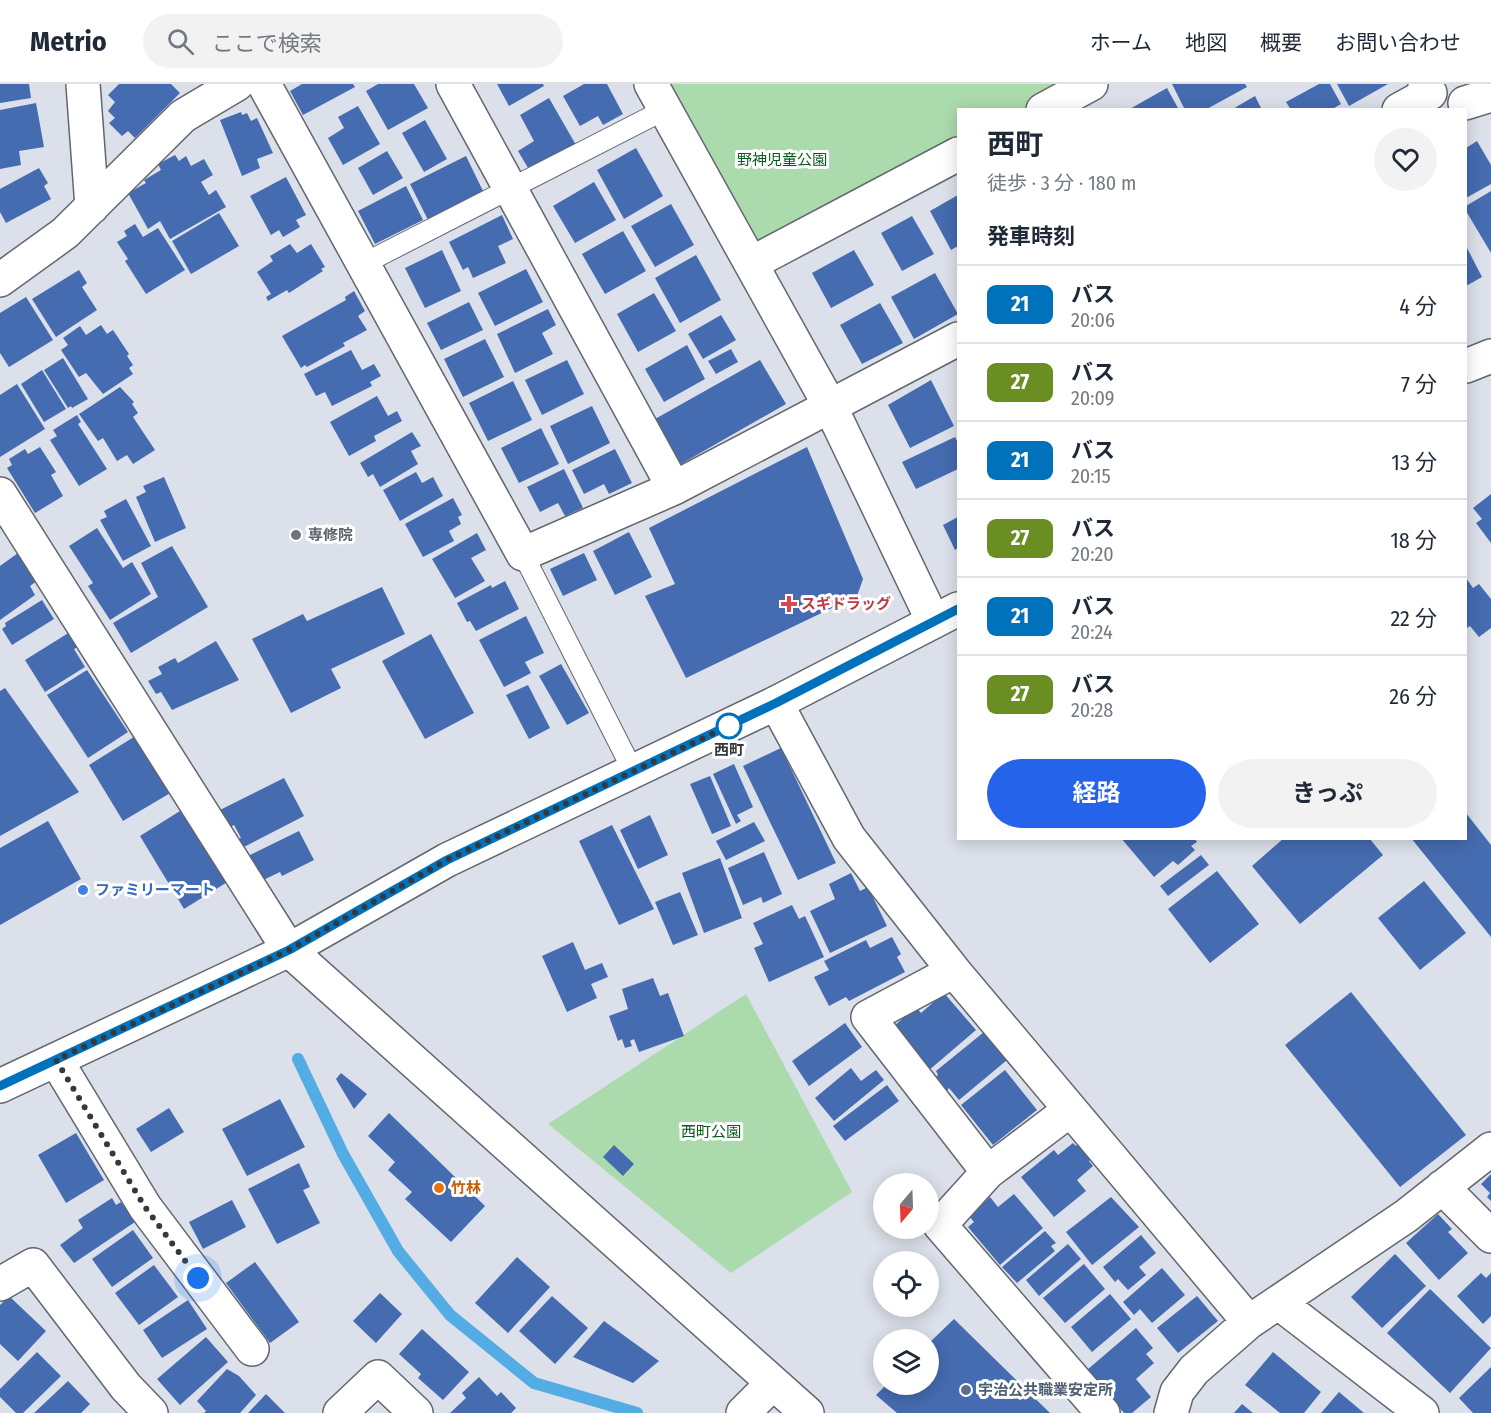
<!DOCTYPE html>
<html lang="ja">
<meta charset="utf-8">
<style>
:root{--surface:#fff;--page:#f2f2f3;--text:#1f2937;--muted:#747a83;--line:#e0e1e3;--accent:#2563eb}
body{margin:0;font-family:"Fira Sans Condensed","Noto Sans JP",sans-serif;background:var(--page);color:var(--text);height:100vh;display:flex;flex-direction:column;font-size:22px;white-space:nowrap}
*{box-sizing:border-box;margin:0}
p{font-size:20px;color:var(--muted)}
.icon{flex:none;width:33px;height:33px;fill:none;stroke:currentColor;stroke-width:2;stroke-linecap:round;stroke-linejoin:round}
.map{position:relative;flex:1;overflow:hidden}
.side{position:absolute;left:957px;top:24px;width:510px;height:732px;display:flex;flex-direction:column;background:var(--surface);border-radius:0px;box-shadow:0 3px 15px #0003}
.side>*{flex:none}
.badge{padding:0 12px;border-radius:9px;font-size:21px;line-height:39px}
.needle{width:39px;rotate:199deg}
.fabs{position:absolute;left:873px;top:1089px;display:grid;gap:12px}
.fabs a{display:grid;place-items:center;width:66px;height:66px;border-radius:50%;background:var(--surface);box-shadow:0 3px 15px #0003;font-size:30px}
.you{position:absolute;width:30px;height:30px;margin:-15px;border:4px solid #fff;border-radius:50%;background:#1a73e8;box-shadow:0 0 0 9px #1a73e833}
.map>.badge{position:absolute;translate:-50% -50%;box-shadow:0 0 0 3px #fff}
h2{padding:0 30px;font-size:22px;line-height:54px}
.round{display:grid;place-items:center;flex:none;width:63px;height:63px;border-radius:32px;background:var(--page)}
.summary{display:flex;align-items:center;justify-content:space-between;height:102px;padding:0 30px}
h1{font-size:28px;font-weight:700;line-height:45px}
.cta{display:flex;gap:12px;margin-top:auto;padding:12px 30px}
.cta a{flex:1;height:69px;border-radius:36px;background:var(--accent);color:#fff;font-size:24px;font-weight:700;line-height:69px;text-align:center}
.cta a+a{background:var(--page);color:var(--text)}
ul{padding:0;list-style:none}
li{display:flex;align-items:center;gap:18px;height:78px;padding:0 30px;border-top:2px solid var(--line)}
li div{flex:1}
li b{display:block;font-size:22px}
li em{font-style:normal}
li .badge{min-width:66px;font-weight:700;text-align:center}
header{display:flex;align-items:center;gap:36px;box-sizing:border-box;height:84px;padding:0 30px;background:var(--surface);border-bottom:2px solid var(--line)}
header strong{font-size:28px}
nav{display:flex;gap:33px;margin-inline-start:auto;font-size:21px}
.search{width:420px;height:54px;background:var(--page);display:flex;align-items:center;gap:15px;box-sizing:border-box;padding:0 21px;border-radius:33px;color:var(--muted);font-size:22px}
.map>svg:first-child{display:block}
.green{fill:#abdbad}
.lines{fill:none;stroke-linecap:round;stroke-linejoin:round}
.stream{stroke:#53ace3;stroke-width:12}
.building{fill:#456bb0}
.service-casing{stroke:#62666e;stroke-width:22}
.minor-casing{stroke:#62666e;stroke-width:36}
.tertiary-casing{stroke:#62666e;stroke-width:36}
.primary-casing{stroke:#62666e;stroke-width:36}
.service{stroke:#fff;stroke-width:20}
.minor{stroke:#fff;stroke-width:33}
.tertiary{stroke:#fff;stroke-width:33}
.primary{stroke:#fff;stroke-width:33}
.line-casing{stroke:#fff;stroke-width:14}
.line{stroke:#0072bc;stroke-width:9}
.walk{stroke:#36383b;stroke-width:6;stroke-dasharray:0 10.8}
.worship-dot{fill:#6b7280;stroke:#fff;stroke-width:2}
.health-dot{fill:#e0444e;stroke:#fff;stroke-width:2}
.stop-dot{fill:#fff;stroke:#0072bc;stroke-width:3}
.shop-dot{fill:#3f7fe0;stroke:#fff;stroke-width:2}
.food-dot{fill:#e8710a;stroke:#fff;stroke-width:2}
.service-dot{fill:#5c6f8a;stroke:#fff;stroke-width:2}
.labels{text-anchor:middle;stroke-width:6;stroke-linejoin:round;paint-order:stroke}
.park-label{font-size:15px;fill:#09581c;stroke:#fff}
.worship-label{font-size:15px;font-weight:bold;fill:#5b616d;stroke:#fff;text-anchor:start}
.health-label{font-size:15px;font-weight:bold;fill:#be3a42;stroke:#fff;text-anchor:start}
.stop-label{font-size:15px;font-weight:bold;fill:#36383b;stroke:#fff}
.shop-label{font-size:15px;font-weight:bold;fill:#366cbe;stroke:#fff;text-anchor:start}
.food-label{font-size:15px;font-weight:bold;fill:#c56008;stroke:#fff;text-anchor:start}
.service-label{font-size:15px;font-weight:bold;fill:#4e5e75;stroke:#fff;text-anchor:start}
</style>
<header>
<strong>Metrio</strong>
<div class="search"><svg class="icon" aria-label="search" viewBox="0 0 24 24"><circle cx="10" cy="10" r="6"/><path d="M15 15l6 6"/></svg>ここで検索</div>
<nav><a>ホーム</a><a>地図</a><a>概要</a><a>お問い合わせ</a></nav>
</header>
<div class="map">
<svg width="1491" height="1329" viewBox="0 0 1491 1329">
<rect width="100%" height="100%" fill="#dbe0ea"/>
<path class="green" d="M652,0H1091L1043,25L958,26V70L752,179Z
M746,910L852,1108L731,1189L548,1040Z"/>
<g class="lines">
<path class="stream" d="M298,975L343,1070L398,1167L450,1231L534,1299L637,1329"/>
</g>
<path class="building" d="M0,0H29L31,14L0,19Z
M119,0H171L180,9L135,54L128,47L122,52L109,39L115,34L108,27L115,18L108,11Z
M302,0H353L355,3L303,31L290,7Z
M378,0H414L428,24L388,46L366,7Z
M497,0H543L544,2L509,22Z
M584,0H607L623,30L603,41L598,32L580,42L563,12Z
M1172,0H1245L1247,3L1205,26H1185Z
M1319,0H1330L1341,20L1331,26H1291L1286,18Z
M1337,0H1388L1349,22Z
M1167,4L1179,26H1128L1158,9Z
M1255,12L1262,26H1231Z
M549,14L580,68L534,94L518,67L534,57L520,31Z
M36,19L44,63L19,67L21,81L0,85V26Z
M358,22L380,60L343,81L328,54L344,44L338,33Z
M241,28L242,31L247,29L251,37L257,34L273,69L257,75L260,84L242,92L220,36Z
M425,36L447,75L424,88L402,49Z
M1477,57L1491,81V100L1466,114V64Z
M636,64L663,112L624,135L597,86Z
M387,67L403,94L373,111L358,84Z
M175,71L179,77L186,72L191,82L204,75L213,91L201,98L209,111L216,106L226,123L170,155L160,137L148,145L128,109L146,99L144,96L161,86L158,80Z
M466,72L484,109L428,136L410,100Z
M39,84L48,99L44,102L51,115L6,139L0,128V105Z
M286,93L306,131L296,136L300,143L283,153L279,146L271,151L250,112Z
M594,98L616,136L575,159L553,122Z
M406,102L423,136L375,160L358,127Z
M1491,107V169L1466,127V122Z
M958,111V162L951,166L930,127Z
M671,120L694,161L655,183L631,142Z
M219,129L239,162L191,190L172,157Z
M502,131L513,155L498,162L506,179L473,194L468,183L463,186L449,158Z
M912,132L934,170L902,187L881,149Z
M135,140L143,153L158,144L185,186L146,210L125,177L128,175L117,158L127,152L124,147Z
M623,147L646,187L605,210L582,170Z
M290,160L297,169L311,160L325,183L321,185L323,187L289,209L287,206L268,217L266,213L271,210L257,188L273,177L270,172Z
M1466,162L1482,193L1466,202Z
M442,166L461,207L425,224L405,184Z
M854,166L874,201L831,224L812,189Z
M696,171L721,216L680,239L655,194Z
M526,185L543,218L495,242L478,209Z
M79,186L87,199L82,203L97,226L56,253L32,215Z
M935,189L958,230L914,255L891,213Z
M354,207L365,227L358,232L367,246L343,259L345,262L307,283L305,281L301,284L282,252L346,216L345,213Z
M654,209L676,247L638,268L617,230Z
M26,213L53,256L9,283L0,269V229Z
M469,218L483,246L441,266L427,239Z
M880,219L903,259L862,280L840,241Z
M548,225L556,241L542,249L553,270L515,289L497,250Z
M721,231L736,256L703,275L688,250Z
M101,241L107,250L113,246L129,270L127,272L133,281L129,284L133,290L103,310L86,289L79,293L61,266L68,261L63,254L80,242L86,251Z
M485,255L504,293L463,313L444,275Z
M687,261L705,295L664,318L645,285Z
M731,265L738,278L716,290L708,277Z
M351,266L362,286L374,280L381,292L370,298L372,302L332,322L325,308L316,312L304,290Z
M63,274L88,315L72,324L71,322L68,324L44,286Z
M567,276L584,310L542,331L525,296Z
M760,276L786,320L681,380L655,335Z
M42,286L66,325L44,338L21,300Z
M931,296L954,342L910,364L888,321Z
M513,297L532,336L488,357L469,319Z
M17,300L45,345L0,373V311Z
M120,303L134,318L132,320L138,329L133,333L155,366L133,380L127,371L117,377L103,354L98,357L79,330Z
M377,312L388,332L397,327L402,337L374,352L376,357L349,372L330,338Z
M592,322L610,359L568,380L550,342Z
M77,331L81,338L78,340L107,385L79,402L50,356L57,352L53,346Z
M541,344L559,380L519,399L501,364Z
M412,348L421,362L411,367L418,380L380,403L373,390L368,393L360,379Z
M955,353L958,359V385L916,405L902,378Z
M40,363L56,388L51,391L63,412L35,429L7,384L12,381L9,375L25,365L28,370Z
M807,363L863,495L857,512L686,594L645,512L675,500L649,444Z
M615,365L632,399L609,410L604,400L584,410L572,386Z
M564,385L583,424L565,432L558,419L540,428L527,403Z
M416,388L422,399L433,393L443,412L400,437L383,406Z
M164,393L186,444L155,458L136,413L146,408L143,402Z
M1491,410V459L1476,439L1482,435L1473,424Z
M453,414L462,431L458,433L461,440L449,447L454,457L423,473L405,440Z
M126,415L151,462L123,477L100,436L107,433L104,427Z
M958,433V464L955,466L943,441Z
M97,444L123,484L132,478L151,510L110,536L88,502L93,499L69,462Z
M629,448L652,493L615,511L593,467Z
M477,449L486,466L471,474L485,497L455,514L432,475Z
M172,462L208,523L131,569L113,539L158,513L141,479Z
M18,469L38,496L30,502L35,511L0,536V482Z
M584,469L597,496L563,512L550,485Z
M1466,494L1473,504L1479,500L1491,515V544L1479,553L1470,542L1467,544L1466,541Z
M505,497L519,525L476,547L470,537L467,538L457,519L491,501L492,504Z
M382,503L405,550L331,585L341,604L291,629L252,555L303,530L307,537Z
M42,516L54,535L12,561L2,545L6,542L5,539Z
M526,532L544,569L525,578L531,589L504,603L479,556Z
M70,548L78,563L74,565L85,583L45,608L25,576Z
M431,550L474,629L425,655L382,577Z
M216,557L239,596L172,626L161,608L156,610L148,597L162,590L158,583L175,574L178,579Z
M561,580L589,629L567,641L539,592Z
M87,586L128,648L88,674L47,611Z
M528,601L550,644L529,655L506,611Z
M5,604L79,708L0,752V607Z
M137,651L172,708L123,737L89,681Z
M781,664L836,779L798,796L743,682Z
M734,680L753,723L737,731L741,737L736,740L713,690Z
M710,692L731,742L712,750L690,700Z
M284,694L304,732L240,765L236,756L241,754L234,741L227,745L218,727Z
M180,727L229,797L184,825L140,752Z
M1466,729L1491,761V853L1411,754H1466Z
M650,731L668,771L638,785L620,746Z
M48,737L81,795L0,841V764Z
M754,738L765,757L726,776L716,757Z
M612,741L654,825L619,841L579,757Z
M299,747L314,776L282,792L280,788L261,797L248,772Z
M1121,754H1194L1197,758L1191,762L1195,766L1178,781L1173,777L1154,793Z
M1284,754H1369L1383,771L1300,840L1252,782Z
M764,768L782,810L763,819L761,813L743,821L728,784Z
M1201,771L1209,781L1168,812L1160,802Z
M720,774L742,834L704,849L682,789Z
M1217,787L1259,840L1210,879L1168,825Z
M851,789L860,807L868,803L887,842L830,869L810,827L835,815L829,800Z
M1424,797L1466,849L1420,886L1378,834Z
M680,808L698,851L673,861L655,818Z
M792,821L799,835L805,832L824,873L769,898L754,864L763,860L753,839Z
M892,853L901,870L897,873L905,888L849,917L846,913L829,922L814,893L829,886L824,877L866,856L870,864Z
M573,858L585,886L602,879L608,893L591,900L597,914L567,928L542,872Z
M653,894L660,912L668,909L684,952L639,968L634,955L630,957L632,962L625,964L622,955L618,957L609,932L628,925L622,905Z
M1351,908L1466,1051L1400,1103L1285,961Z
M944,909L976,946L928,987L894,942L916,923L921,929Z
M845,939L862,963L809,1002L792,977Z
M984,948L1007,976L959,1016L949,1004L945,1009L933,995L938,991L936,987Z
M851,984L861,997L876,986L884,996L834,1037L815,1014Z
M1005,986L1037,1026L993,1061L961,1021Z
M341,989L367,1010L354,1025L336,995Z
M887,1001L899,1017L845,1057L833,1042Z
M280,1015L305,1063L247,1092L222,1045Z
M169,1024L184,1048L151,1068L136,1045Z
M389,1029L485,1122L451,1158L405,1115L412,1108L388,1086L395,1078L368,1052Z
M76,1049L104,1096L66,1119L38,1071Z
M1080,1058L1093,1073L1089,1077L1093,1082L1077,1096L1086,1107L1054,1133L1021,1093L1054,1066L1058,1071L1073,1059L1076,1062Z
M614,1061L634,1080L623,1092L603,1073Z
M299,1079L310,1103L303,1106L320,1139L277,1160L248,1105Z
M1491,1090V1117L1487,1113L1490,1109L1481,1100Z
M1014,1110L1043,1144L1000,1181L968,1143L974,1138L969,1132L990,1113L998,1123Z
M1111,1113L1139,1143L1092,1181L1066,1148Z
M112,1114L116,1121L121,1118L135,1138L74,1179L60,1161L83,1144L78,1136Z
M232,1116L246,1143L203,1165L189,1138Z
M1438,1130L1452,1145L1448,1148L1468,1169L1439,1196L1406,1159Z
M133,1146L153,1174L112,1203L92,1175Z
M1045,1147L1056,1159L1051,1162L1055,1167L1017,1199L1002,1183Z
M1141,1151L1156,1169L1139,1183L1146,1191L1128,1206L1118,1195L1115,1198L1103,1183Z
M1068,1160L1081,1175L1039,1212L1026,1196Z
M1395,1170L1426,1202L1382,1244L1351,1213Z
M517,1173L550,1203L508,1249L475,1219Z
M255,1178L299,1238L270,1259L226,1199Z
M1084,1180L1105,1205L1065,1239L1043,1214Z
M154,1181L178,1213L139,1241L115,1209Z
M1162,1184L1185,1211L1152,1239L1140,1225L1134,1231L1123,1218Z
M1481,1189L1486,1194L1491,1189V1232L1483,1240L1457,1212Z
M1430,1205L1491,1264L1450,1309L1387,1249Z
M380,1209L402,1230L376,1259L353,1237Z
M1110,1210L1131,1235L1092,1268L1071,1243Z
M9,1212L46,1247L18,1277L0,1260V1221Z
M552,1212L588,1244L555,1280L519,1247Z
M1197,1212L1218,1237L1178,1269L1157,1244Z
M188,1216L207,1245L162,1274L143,1246Z
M954,1235L1050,1329H897L876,1311L887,1300H928V1260Z
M604,1237L659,1277L633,1299L573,1273Z
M1136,1244L1153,1264L1146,1270L1154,1279L1136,1295L1151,1313L1132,1329H1124L1087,1286Z
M422,1245L469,1288L443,1316L418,1294L421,1290L399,1270Z
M206,1253L228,1278L180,1321L157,1295Z
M37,1268L61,1292L23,1329H16L0,1313V1305Z
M1273,1268L1321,1308L1304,1329H1280L1245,1301Z
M1491,1283V1329H1473L1459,1314Z
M227,1285L239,1292L256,1311L240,1329H204L206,1327L197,1317Z
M479,1293L497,1312L501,1308L516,1324L511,1329H450L466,1314L462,1309Z
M68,1297L90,1320L81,1329H34Z
M1339,1308L1364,1329H1321Z
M266,1310L285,1329H248Z
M1242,1320L1253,1329H1234Z"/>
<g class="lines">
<g class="service-casing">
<path id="service" d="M363,180L664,26
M523,470L633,687"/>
</g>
<g class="minor-casing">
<path id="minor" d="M83,0L92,123
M264,0L523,470L674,404L958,255
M453,0L674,404
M1465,19L1491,11
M1043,26L1091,0
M1399,26L1430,9L1425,0
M752,179L958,70
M0,196L65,149L183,32L237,0
M0,410L289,866
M776,619L849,754L954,887L1249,1238
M954,887L868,933L988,1088
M56,976L145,1123L252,1265
M1070,1026L988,1088L940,1141L1103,1329
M1442,1103L1491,1152
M0,1200L33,1181L126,1303L151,1329
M1279,1219L1422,1329
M340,1329L378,1293L416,1329
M743,1329L773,1299
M1171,1329L1177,1308L1194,1286L1249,1238L1406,1132L1491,1065"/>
</g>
<g class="tertiary-casing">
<path id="tertiary" d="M651,0L830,322L933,537
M289,866L807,1329"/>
</g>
<g class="primary-casing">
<path id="primary" d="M1466,282L1491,272
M0,1002L289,866L447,776L776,619L958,525"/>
</g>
<use href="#service" class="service"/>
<use href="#minor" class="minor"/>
<use href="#tertiary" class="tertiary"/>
<use href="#primary" class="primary"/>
</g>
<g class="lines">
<g class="line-casing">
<path id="line" d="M0,1002L289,866L447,776L776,619L958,525"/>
</g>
<use href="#line" class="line"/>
<path class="walk" d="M198,1194L145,1123L56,976L289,866L447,776L735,639L729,642"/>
</g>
<circle class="worship-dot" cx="296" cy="451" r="6"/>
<path class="health-dot" d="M786 511h6v6h6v6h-6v6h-6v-6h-6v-6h6z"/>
<circle class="stop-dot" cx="729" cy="642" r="12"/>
<circle class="shop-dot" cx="83" cy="806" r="6"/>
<circle class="food-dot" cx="439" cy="1104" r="6"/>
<circle class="service-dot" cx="966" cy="1306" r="6"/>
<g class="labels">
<g class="park-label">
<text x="782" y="81">野神児童公園</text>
<text x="711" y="1053">西町公園</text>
</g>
<g class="worship-label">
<text x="308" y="456">専修院</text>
</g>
<g class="health-label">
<text x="801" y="525">スギドラッグ</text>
</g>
<g class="stop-label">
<text x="729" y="671">西町</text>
</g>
<g class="shop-label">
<text x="95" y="811">ファミリーマート</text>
</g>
<g class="food-label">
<text x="451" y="1109">竹林</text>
</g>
<g class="service-label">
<text x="978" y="1311">宇治公共職業安定所</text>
</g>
</g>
</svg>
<div class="fabs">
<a><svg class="needle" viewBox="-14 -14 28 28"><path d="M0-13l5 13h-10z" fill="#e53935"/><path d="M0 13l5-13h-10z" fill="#747a83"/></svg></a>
<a><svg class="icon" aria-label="locate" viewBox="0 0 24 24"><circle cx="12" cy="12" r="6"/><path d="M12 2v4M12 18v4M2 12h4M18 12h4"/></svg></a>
<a><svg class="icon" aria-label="layers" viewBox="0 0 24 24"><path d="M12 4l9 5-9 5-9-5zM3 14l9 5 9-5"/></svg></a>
</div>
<div class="you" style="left:198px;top:1194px"></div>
<section class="side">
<div class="summary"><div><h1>西町</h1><p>徒歩 · 3 分 · 180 m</p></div><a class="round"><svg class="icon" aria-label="heart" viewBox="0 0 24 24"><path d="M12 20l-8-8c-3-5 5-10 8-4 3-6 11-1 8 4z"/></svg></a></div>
<h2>発車時刻</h2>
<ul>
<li><span class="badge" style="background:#0072bc;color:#fff">21</span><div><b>バス</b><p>20:06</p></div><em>4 分</em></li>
<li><span class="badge" style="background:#6b8e23;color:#fff">27</span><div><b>バス</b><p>20:09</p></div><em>7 分</em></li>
<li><span class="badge" style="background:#0072bc;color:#fff">21</span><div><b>バス</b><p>20:15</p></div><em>13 分</em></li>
<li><span class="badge" style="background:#6b8e23;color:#fff">27</span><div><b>バス</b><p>20:20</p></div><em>18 分</em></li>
<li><span class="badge" style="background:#0072bc;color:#fff">21</span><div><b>バス</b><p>20:24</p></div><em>22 分</em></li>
<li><span class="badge" style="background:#6b8e23;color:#fff">27</span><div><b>バス</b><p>20:28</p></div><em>26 分</em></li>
</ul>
<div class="cta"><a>経路</a><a>きっぷ</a></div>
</section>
</div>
